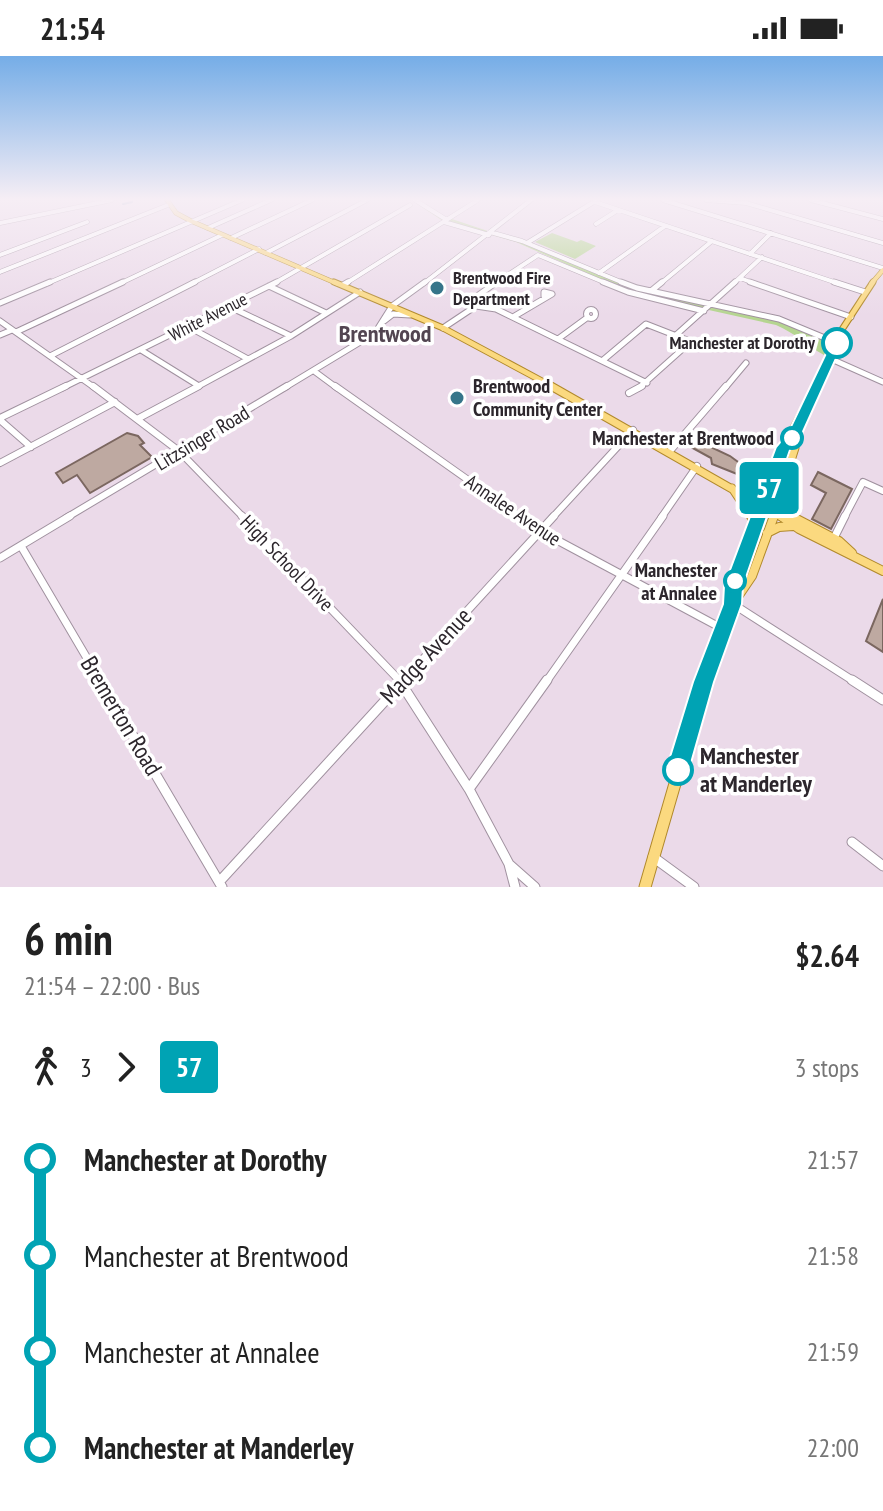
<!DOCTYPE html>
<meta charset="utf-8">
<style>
:root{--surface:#fff;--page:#f2f2f2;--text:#222;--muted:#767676}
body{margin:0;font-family:"PT Sans Narrow",sans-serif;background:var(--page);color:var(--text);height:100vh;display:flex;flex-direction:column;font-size:30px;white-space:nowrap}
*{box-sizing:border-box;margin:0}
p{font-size:26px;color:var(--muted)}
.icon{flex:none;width:44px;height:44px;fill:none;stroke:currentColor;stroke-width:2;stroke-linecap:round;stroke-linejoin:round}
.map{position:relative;height:831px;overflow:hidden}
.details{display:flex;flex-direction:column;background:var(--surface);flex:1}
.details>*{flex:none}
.badge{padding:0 16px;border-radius:6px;font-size:28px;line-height:52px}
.map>.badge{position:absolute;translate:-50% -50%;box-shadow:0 0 0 4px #fff}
.legs{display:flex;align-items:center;gap:12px;height:88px;padding:0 24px;font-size:26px}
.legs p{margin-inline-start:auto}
.head{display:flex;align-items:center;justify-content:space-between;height:136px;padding:0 24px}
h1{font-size:44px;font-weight:800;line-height:60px}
ul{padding:0 24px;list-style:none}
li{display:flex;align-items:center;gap:28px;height:96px;font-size:30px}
li i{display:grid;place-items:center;width:12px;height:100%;margin:0 10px;background:currentColor}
li i::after{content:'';width:20px;height:20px;margin:-10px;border:6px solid;border-radius:50%;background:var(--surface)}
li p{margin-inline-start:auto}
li:first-child i{background:linear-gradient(#0000 50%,currentColor 0)}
li:last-child i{background:linear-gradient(currentColor 50%,#0000 0)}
.status{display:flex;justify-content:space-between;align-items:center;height:56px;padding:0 40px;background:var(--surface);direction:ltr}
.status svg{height:22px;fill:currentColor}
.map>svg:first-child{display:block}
.green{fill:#b5d590}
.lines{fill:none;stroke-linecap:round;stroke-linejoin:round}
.stream{stroke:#577eae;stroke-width:2}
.building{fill:#bea9a1;stroke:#7b6760;stroke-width:2}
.minor-far4-casing{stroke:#a0919f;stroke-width:5}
.minor-far3-casing{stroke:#a0919f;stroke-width:7}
.minor-far2-casing{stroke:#a0919f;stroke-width:8}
.minor-far1-casing{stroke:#a0919f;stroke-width:9}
.minor-casing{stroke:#a0919f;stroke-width:11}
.major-far4-casing{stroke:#b1892b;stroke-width:5}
.major-far3-casing{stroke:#b1892b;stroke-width:7}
.major-far2-casing{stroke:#b1892b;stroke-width:9}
.major-far1-casing{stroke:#b1892b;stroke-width:10}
.major-casing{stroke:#b1892b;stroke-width:13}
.minor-far4{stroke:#fff;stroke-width:4}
.minor-far3{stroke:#fff;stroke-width:5}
.minor-far2{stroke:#fff;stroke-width:6}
.minor-far1{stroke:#fff;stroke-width:7}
.minor{stroke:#fff;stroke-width:9}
.major-far4{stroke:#fbd97f;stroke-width:4}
.major-far3{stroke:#fbd97f;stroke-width:5}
.major-far2{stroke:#fbd97f;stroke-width:7}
.major-far1{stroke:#fbd97f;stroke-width:8}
.major{stroke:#fbd97f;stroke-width:11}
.line-1{fill:#00a3b4;stroke:#fff;stroke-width:2}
.poi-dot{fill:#36758a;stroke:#fff;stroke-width:3}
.stop-1-dot{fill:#fff;stroke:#00a3b4;stroke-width:4}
.labels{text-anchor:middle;stroke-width:7;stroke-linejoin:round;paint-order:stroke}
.far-poi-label{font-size:18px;font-weight:bold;fill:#2c262c;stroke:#fff;text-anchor:start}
.far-street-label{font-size:18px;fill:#2c262c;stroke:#fff}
.far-stop-label{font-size:18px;font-weight:bold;fill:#2c262c;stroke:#fff;text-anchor:end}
.poi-label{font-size:20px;font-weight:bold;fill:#2c262c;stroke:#fff;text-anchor:start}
.street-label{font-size:20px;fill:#2c262c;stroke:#fff}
.stop-label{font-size:20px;font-weight:bold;fill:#2c262c;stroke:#fff;text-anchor:end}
.far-district-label{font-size:24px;font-weight:bold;fill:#524551;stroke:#fff}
.near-street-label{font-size:24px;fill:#2c262c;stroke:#fff}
.near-stop-label{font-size:24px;font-weight:bold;fill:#2c262c;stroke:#fff;text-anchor:start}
</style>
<div class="status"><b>21:54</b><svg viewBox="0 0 49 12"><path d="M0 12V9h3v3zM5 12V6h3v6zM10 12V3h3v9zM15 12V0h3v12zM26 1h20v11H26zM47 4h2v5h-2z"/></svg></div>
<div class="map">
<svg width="883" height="831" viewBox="0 0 883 831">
<rect width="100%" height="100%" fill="#ebdae9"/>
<path class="green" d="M411,144H418L446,161L526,188L620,227L774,263L830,288L824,299C806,289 795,277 776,269L632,237L516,186L443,165Z
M552,177L577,186L581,184L596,190L575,203L535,186Z"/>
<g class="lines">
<path class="stream" d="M123,148L132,146"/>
</g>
<path class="building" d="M127,377L138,380L144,387L140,389L152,401L90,437L77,419L63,427L56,417Z
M696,384L730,400L745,411L747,408L752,414L744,425L740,423L742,420L712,408L711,402L689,390Z
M818,416L852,433L831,473L812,463L826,437L811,429Z
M883,543V596L866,585Z"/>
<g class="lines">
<g class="minor-far4-casing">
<path id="minor-far4" d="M415,144L447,164
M663,144L883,212
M706,144L746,147L883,187
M811,144L883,163
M595,146L840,228
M444,166L489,179
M0,167L112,144
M596,168L618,154
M208,172L271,144
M490,176L522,185L626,228
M231,182L312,144
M527,187L597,144
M266,197L367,144
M750,198L771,177
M0,199L87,166
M0,216L168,149
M599,217L665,170
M740,222L756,228
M46,228L242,144
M119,228L222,179
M191,228L259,193
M273,228L410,149
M345,228L478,144
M423,228L531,144
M494,228L538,199L608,228
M660,228L712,185
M733,228L762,201"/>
</g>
<g class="minor-far3-casing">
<path id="minor-far3" d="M603,226L628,236L704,255
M621,226L637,232L779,263L837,287
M750,226L851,261
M834,226L865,236
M343,229L348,226
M269,230L326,257
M651,235L662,226
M0,247L50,226
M228,250L291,280
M476,250L496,253L647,327
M586.5 258a4.5 4.5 0 1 1 9 0a4.5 4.5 0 1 1-9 0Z
M513,261L552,238L544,236V240
M0,265L95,332
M384,265L393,258L410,259
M189,271L248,303
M443,272L476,250L477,240L497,226
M16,276L123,226
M0,279L12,274
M676,279L735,226
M558,283L588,261
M141,294L199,330
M50,300L195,226
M829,302L883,326
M602,305L646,268L687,284L686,290L639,332
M314,315L337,332
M62,332L277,226
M195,332L291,280L360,236
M284,332L375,277L392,250L425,226
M725,332L746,307"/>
</g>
<g class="minor-far2-casing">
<path id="minor-far2" d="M93,330L179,395L244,462
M335,330L522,462
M629,337L642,330
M0,362L66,330
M139,362L199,330
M0,364L31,391
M670,395L726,330
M0,407L115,346
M66,462L287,330
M552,462L633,374
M661,462L697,410
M844,462L863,426L883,435"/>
</g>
<g class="minor-far1-casing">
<path id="minor-far1" d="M242,460L401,626
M519,460L540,475L723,573
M834,482L845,460
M21,490L101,626
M0,502L70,460
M733,548L855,626
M402,626L554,460
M546,626L663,460"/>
</g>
<g class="minor-casing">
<path id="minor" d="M100,624L222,831
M399,624L469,733L509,808L515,831
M852,624L883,644
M469,733L547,624
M852,786L883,810
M653,801L694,831
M509,808L535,831
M219,826L404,624"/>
</g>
<g class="major-far4-casing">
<path id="major-far4" d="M167,144L176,157L191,165L338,228
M871,228L883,214"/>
</g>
<g class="major-far3-casing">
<path id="major-far3" d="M334,226L443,272L555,332
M815,332L841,275L873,226"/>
</g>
<g class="major-far2-casing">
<path id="major-far2" d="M551,330L783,462
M732,432L752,462
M773,451L795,462
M758,462L784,391L816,330
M773,462L795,392L794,380"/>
</g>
<g class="major-far1-casing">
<path id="major-far1" d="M751,460L755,469
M781,460L799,473L883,515
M791,460L839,485L852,497
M767,477L779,471L793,470
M733,548L752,520L774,460
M704,626L733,548L734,530L759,460"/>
</g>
<g class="major-casing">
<path id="major" d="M645,831L705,624"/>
</g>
<use href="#minor-far4" class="minor-far4"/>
<use href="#minor-far3" class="minor-far3"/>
<use href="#minor-far2" class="minor-far2"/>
<use href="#minor-far1" class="minor-far1"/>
<use href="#minor" class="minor"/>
<use href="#major-far4" class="major-far4"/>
<use href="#major-far3" class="major-far3"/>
<use href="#major-far2" class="major-far2"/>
<use href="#major-far1" class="major-far1"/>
<use href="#major" class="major"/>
</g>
<linearGradient id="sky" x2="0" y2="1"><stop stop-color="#75ade7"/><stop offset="0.55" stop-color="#f6eef5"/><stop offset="1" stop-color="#f6eef5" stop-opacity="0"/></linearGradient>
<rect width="883" height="260" fill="url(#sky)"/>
<path class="line-1" d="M837,284L843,287L801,380L790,394L743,530L742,548L714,626L689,714L686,723L678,726L669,723L666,714L693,626L723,548L724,530L776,391L788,377L831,287Z"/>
<g class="poi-dot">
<circle cx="437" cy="232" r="8"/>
<circle cx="457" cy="342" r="8"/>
</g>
<g class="stop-1-dot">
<circle cx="837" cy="287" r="14"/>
<circle cx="792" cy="382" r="10"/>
<circle cx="735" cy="525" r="10"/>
<circle cx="678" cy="714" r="14"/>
</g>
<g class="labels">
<g class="far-poi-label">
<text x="453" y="228">Brentwood Fire<tspan x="453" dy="21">Department</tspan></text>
</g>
<g class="far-street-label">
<text transform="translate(208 261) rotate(-27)" y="6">White Avenue</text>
</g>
<g class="far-stop-label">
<text x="815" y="293">Manchester at Dorothy</text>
</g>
<g class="poi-label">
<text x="473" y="337">Brentwood<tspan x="473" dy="23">Community Center</tspan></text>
</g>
<g class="street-label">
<text transform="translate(202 382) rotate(-31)" y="7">Litzsinger Road</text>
<text transform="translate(513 454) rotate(34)" y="7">Annalee Avenue</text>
<text transform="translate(287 507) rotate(46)" y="7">High School Drive</text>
</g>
<g class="stop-label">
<text x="774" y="389">Manchester at Brentwood</text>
<text x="717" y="521">Manchester<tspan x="717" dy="23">at Annalee</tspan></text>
</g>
<g class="far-district-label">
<text x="385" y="286">Brentwood</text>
</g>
<g class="near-street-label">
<text transform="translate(426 600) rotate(-47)" y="8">Madge Avenue</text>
<text transform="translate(121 660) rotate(59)" y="8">Bremerton Road</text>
</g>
<g class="near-stop-label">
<text x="700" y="708">Manchester<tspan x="700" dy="28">at Manderley</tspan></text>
</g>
</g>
</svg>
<b class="badge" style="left:769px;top:432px;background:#00a3b4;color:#fff">57</b>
</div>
<section class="details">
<div class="head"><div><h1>6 min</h1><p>21:54 – 22:00 · Bus</p></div><b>$2.64</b></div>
<div class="legs"><svg class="icon" aria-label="walk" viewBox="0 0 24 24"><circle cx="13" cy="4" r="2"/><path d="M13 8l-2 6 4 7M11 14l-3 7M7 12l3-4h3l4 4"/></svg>3<svg class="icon" aria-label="forward" viewBox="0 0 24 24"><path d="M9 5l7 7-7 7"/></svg><b class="badge" style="background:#00a3b4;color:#fff">57</b><p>3 stops</p></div>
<ul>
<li><i style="color:#00a3b4"></i><b>Manchester at Dorothy</b><p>21:57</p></li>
<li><i style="color:#00a3b4"></i><span>Manchester at Brentwood</span><p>21:58</p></li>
<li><i style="color:#00a3b4"></i><span>Manchester at Annalee</span><p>21:59</p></li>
<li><i style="color:#00a3b4"></i><b>Manchester at Manderley</b><p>22:00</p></li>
</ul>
</section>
